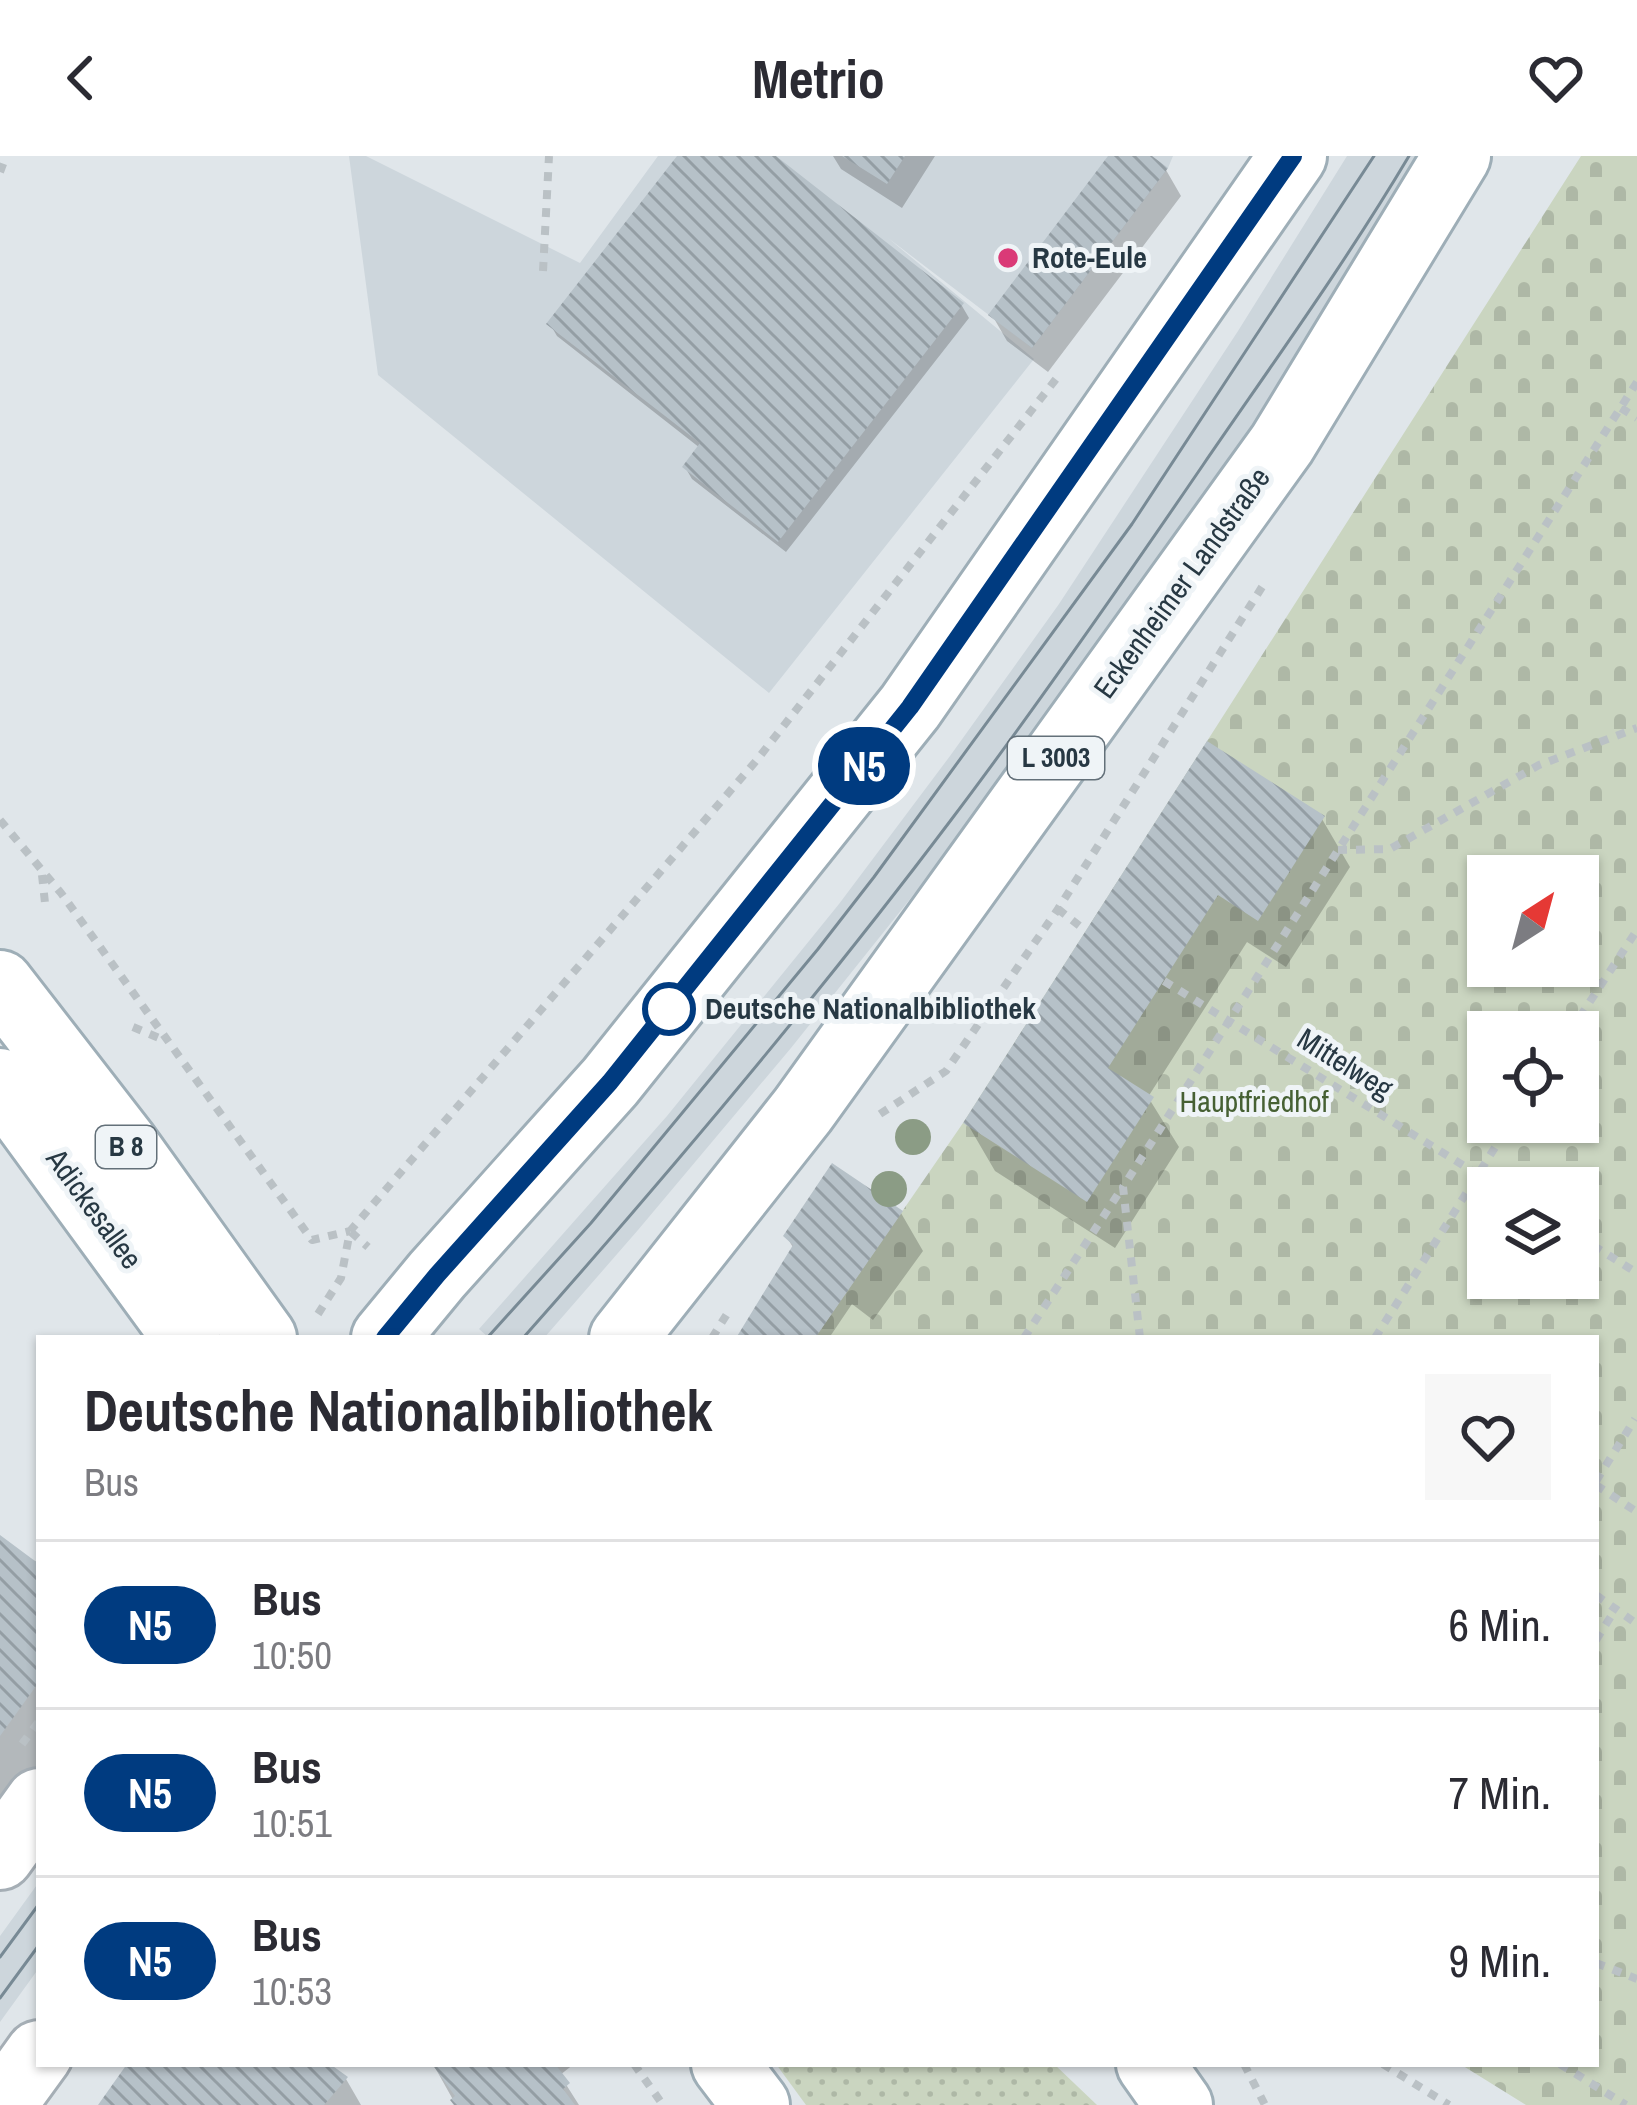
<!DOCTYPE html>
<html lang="de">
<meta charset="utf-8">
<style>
:root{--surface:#fff;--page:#f7f7f7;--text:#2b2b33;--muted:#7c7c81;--line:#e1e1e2}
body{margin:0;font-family:"Archivo Narrow",sans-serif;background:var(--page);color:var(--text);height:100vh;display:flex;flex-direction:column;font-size:45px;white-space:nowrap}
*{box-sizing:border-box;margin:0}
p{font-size:39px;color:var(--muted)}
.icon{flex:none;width:66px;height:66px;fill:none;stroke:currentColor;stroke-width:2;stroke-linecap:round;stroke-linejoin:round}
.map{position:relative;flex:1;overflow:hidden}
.drawer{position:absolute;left:36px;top:1179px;width:1563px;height:732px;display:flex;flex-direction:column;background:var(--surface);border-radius:0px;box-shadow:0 3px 9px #0004}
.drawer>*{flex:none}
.badge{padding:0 24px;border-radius:39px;font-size:42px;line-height:78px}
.needle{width:78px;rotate:36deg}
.fabs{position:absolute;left:1467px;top:699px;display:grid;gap:24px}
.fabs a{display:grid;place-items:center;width:132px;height:132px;border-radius:0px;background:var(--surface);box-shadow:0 3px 9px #0004;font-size:60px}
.map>.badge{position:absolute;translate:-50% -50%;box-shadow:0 0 0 6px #fff}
.round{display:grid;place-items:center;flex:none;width:126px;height:126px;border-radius:0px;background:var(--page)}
.overview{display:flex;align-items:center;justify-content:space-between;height:204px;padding:0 48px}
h1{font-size:57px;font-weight:800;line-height:90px}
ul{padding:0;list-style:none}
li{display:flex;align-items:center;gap:36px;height:168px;padding:0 48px;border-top:3px solid var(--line)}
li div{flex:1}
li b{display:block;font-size:45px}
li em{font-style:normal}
li .badge{min-width:132px;font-weight:700;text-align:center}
header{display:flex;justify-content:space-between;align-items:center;height:156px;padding:0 48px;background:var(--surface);font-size:54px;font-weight:800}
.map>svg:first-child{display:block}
.built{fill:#cdd6dc}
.cemetery{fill:url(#cemetery-stones);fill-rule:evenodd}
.park{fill:url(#park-dots)}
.shadow{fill:#0003}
.building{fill:url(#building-back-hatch)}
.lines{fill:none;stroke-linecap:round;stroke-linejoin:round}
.secondary-casing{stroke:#a5aeb5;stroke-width:72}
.primary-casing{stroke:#9eaeb7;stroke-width:72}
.path{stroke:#bac1c5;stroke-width:8;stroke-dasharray:9 9;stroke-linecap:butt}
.secondary{stroke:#fff;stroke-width:66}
.primary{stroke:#fff;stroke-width:66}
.tram{stroke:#788a95;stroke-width:3}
.tree{fill:#8b9c85}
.line-casing{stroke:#fff;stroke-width:27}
.line{stroke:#003b80;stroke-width:18}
.poi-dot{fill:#da3a77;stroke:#eff4f7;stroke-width:4.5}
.stop-dot{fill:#fff;stroke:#003b80;stroke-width:6}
.labels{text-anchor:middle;stroke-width:10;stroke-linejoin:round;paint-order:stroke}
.shield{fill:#eff4f7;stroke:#637079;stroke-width:3}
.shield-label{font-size:27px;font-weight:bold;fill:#273843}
.poi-label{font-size:30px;font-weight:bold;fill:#273843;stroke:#eff4f7;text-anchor:start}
.street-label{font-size:30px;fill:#273843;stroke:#eff4f7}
.stop-label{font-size:30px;font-weight:bold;fill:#273843;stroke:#eff4f7;text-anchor:start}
.park-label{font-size:30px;fill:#466033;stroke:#eff4f7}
</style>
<header><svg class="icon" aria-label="back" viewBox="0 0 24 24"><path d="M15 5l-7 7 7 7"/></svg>Metrio<svg class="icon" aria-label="heart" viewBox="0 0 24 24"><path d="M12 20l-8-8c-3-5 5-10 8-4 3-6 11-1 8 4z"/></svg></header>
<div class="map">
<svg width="1637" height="1949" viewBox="0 0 1637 1949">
<defs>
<pattern id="cemetery-stones" width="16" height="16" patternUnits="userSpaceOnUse" patternTransform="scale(3)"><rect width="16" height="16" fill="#cad5c0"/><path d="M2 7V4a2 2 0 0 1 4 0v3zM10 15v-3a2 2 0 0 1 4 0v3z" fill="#aeb8a6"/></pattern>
<pattern id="park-dots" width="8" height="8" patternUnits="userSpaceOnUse" patternTransform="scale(3)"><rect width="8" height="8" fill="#cad5c0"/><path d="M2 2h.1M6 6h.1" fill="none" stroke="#aeb8a6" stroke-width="1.8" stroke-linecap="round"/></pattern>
<pattern id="building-back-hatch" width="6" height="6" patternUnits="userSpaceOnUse" patternTransform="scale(3)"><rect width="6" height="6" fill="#b6c1c8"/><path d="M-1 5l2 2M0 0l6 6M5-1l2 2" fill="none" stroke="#949ea4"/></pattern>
</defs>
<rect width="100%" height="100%" fill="#e0e6ea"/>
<path class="built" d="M349,0H366L580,107L658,0H1173L1168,12L1032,192L888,82L1034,203L769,537L378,219Z
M1347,0H1424L1291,212L1174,387L966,673L791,892L638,1074L544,1182H489L479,1173L667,960L839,748L950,600L1059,448L1238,175Z
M39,1726V1812L0,1866V1780Z"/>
<path class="cemetery" d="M1581,0H1637V1949H1526L1460,1908H1596V1182H815L963,967ZM1488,720H1578V810H1488ZM1488,876H1578V966H1488ZM1488,1032H1578V1122H1488Z"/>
<path class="park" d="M776,1908H1054L1097,1949H806Z"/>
<path class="shadow" d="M681,0H771L962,150L969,162L786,396L692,323L685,311L700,292L557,180L550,168Z
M833,0H935L902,52L841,13Z
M1112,0H1147L1166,14L1181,40L1048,216L1007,185L992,159Z
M1208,589L1322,663L1350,711L1286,811L1247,786L1148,941L1179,991L1115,1092L995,1015L967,967Z
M901,1057L923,1095L873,1164L852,1148L829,1182H740L794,1093L786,1080Z
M0,1383L39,1412V1612L0,1666Z
M131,1908H325L346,1923L361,1949H101Z
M433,1908H574L560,1919L579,1949H456Z"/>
<path class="building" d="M677,0H776L964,147L778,386L682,311L700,287L546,168Z
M842,0H905L887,28Z
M1108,0H1152L1168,12L1032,192L988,159Z
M1207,585L1325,660L1258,765L1218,739L1108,912L1154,941L1087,1046L963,967Z
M832,1007L903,1055L815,1182H736L793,1089L783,1080Z
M0,1379L39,1408V1526L0,1580Z
M127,1908H330L348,1921L324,1949H98Z
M432,1908H555L570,1927L563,1933L575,1949H454L450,1944L455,1940Z"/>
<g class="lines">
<g class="secondary-casing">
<path id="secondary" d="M0,1700L39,1646
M2,1949L39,1898"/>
</g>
<g class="primary-casing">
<path id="primary" d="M0,828L124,988L263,1182
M0,926L187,1182
M385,1182L437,1119L610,926L910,551L1293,0
M623,1182L803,954L1282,288L1457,0
M725,1908L756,1949
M1150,1908L1179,1949"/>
</g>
<path class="path" d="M0,16L6,0
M543,115L549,0
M1621,252L1637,262
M0,664L61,737L312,1084L350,1075
M1338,694L1390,693L1539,609L1637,572
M42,719L45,747
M1058,753L1086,775
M1164,825L1500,1032
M133,871L166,885
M1570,876L1637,774
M880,958L946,915L1058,753L1262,431
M351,1076L368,1091
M1578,1080L1637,1117
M318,1158L341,1122L350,1075L756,605L1060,218
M712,1182L727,1158
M1024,1182L1122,1032
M1140,1182L1123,1031L1637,226
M1375,1182L1511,966
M1596,1325L1635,1263
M1596,1329L1637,1356
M1596,1439L1637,1468
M1596,1484L1615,1454
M22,1588L39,1565
M1596,1807L1637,1823
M634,1908L663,1949
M1244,1908L1265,1949
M1383,1908L1449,1949
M1560,1908L1626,1949"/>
<use href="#secondary" class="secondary"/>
<use href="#primary" class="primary"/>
<path class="tram" d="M487,1182L591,1067L818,793L874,721L1132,368L1374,0
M523,1182C671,1015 816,843 951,664C1038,549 1121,429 1203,309C1273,207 1346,106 1409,0
M0,1801L39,1748
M0,1842L39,1789"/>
</g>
<g class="tree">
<circle cx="913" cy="981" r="18"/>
<circle cx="889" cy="1033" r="18"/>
</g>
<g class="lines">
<g class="line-casing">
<path id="line" d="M385,1182L437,1119L610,926L910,551L1293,0"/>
</g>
<use href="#line" class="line"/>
</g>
<circle class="poi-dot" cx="1008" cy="102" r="12"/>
<circle class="stop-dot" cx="669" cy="853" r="24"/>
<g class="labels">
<g class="shield">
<rect x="1008" y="581" width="96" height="42" rx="9"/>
<rect x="96" y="970" width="60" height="42" rx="9"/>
</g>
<g class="shield-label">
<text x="1056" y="611">L 3003</text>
<text x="126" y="1000">B 8</text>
</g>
<g class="poi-label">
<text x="1032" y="112">Rote-Eule</text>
</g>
<g class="street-label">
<text transform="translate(1182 427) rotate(-54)" y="10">Eckenheimer Landstraße</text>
<text transform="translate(1345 908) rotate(32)" y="10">Mittelweg</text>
<text transform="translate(94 1053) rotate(54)" y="10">Adickesallee</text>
</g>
<g class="stop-label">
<text x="705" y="863">Deutsche Nationalbibliothek</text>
</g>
<g class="park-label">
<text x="1254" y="956">Hauptfriedhof</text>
</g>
</g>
</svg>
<div class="fabs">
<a><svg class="needle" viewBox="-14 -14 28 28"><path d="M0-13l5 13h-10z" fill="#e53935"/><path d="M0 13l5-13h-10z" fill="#7c7c81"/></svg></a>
<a><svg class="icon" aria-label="locate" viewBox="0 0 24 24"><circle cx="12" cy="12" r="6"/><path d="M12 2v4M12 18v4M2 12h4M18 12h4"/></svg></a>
<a><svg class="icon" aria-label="layers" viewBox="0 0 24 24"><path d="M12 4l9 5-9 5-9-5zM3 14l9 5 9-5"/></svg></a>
</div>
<b class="badge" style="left:864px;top:610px;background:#003b80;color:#fff">N5</b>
<section class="drawer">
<div class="overview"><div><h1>Deutsche Nationalbibliothek</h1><p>Bus</p></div><a class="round"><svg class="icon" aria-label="heart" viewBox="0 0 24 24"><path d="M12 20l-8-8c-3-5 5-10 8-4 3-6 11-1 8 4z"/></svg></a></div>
<ul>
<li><span class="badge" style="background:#003b80;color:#fff">N5</span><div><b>Bus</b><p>10:50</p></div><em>6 Min.</em></li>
<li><span class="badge" style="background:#003b80;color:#fff">N5</span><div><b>Bus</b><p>10:51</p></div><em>7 Min.</em></li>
<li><span class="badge" style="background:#003b80;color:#fff">N5</span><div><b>Bus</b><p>10:53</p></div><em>9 Min.</em></li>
</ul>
</section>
</div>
